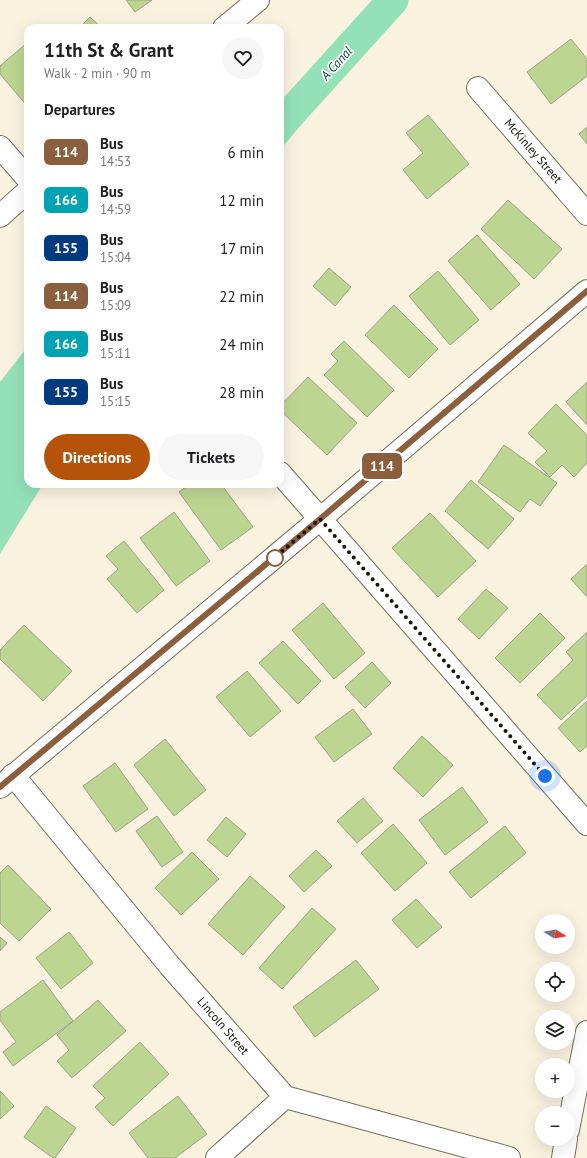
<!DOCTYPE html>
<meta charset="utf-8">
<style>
:root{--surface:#fff;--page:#f6f6f6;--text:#202124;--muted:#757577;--accent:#b45309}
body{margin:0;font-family:"PT Sans",sans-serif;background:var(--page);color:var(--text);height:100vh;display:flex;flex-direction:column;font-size:15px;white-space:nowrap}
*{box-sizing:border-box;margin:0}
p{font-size:13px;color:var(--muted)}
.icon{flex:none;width:22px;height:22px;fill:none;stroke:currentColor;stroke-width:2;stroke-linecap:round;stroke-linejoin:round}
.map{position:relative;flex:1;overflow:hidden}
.sheet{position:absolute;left:24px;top:24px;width:260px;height:464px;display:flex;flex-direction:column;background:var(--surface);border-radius:12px;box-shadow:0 4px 16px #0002}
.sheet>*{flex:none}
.badge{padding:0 8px;border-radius:6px;font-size:14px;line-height:26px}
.needle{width:26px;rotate:101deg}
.buttons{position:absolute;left:535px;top:914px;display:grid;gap:8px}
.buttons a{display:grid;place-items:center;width:40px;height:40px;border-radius:50%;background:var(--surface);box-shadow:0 4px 16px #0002;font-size:20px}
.you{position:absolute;width:20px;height:20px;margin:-10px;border:3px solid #fff;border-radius:50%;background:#1a73e8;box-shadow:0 0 0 6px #1a73e833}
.map>.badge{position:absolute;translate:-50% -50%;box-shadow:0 0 0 2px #fff}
h2{padding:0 20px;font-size:15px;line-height:36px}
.round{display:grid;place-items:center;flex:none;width:42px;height:42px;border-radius:21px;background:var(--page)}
.overview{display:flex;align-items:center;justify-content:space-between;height:68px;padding:0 20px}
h1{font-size:19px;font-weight:700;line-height:30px}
.action{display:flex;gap:8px;margin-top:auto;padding:8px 20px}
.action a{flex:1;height:46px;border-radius:24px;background:var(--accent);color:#fff;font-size:16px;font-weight:700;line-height:46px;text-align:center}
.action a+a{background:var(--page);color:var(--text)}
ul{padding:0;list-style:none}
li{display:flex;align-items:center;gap:12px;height:48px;padding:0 20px}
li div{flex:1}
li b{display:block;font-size:15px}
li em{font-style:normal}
li .badge{min-width:44px;font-weight:700;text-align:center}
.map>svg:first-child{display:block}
.water{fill:#94e1b8}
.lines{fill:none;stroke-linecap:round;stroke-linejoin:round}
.canal{stroke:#94e1b8;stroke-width:31}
.building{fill:#bcd691;stroke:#99a08e}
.street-casing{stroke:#746e5d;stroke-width:24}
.secondary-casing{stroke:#746e5d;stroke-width:24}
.street{stroke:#fff;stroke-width:22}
.secondary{stroke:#fff;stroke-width:22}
.line-casing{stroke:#fff;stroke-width:9}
.line{stroke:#8b5e3c;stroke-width:6}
.walk{stroke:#16130d;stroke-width:4;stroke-dasharray:0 7.2}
.stop-dot{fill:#fff;stroke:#8b5e3c;stroke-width:2}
.labels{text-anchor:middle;stroke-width:3.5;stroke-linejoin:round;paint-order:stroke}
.street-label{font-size:12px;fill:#16130d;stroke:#fff}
.water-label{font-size:13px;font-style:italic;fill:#0f4c32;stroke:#fff}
</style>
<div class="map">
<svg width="587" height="1158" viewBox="0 0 587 1158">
<rect width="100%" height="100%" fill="#f9f2df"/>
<path class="water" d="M321,58L338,61L324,97L281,149L280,152V110L288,102Z
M28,346V484H43L0,554V382Z"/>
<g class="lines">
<path class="canal" d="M280,125L393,0"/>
</g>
<path class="building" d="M126,0H152L135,12Z
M90,17L102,28H79Z
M571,39L587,59V76L551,104L527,72Z
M28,42V107L0,74V66Z
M428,115L469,164L427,199L403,170L423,153L406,133Z
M587,127V144L579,134Z
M508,200L562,249L534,279L481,229Z
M477,235L520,284L491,310L448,261Z
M329,268L351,287L335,306L313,286Z
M438,271L479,320L450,345L409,296Z
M394,305L438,349L409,378L365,335Z
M344,341L394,390L367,417L324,375L338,361L331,354Z
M308,377L357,423L327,455L280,410V406Z
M587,382V425L566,402Z
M556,404L587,435V463L574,477L562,465L550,477L535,462L547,451L528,433Z
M504,445L557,483L540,506L530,499L520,512L478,482Z
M471,480L514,519L488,549L445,511Z
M190,484H221L253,527L221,550L179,492Z
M174,512L210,561L176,586L140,538Z
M430,513L476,561L438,597L392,548Z
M124,541L164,590L137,613L107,579L118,569L106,556Z
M587,564V596H586L571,579Z
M486,589L508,608L479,639L458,619Z
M323,603L365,653L334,679L292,630Z
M540,613L565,638L520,683L495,658Z
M24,625L72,671L43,701L0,659V650Z
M587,632V696L561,720L537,695L573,660L566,652Z
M283,641L321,681L298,704L259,663Z
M372,662L391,683L365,708L345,687Z
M247,671L281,711L250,737L216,697Z
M587,701V746L580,752L558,728Z
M353,709L372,734L334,762L315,737Z
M422,736L453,765L423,797L393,768Z
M165,739L206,790L174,816L134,765Z
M115,763L148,809L116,832L83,786Z
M462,787L488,822L445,855L419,820Z
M363,798L383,821L357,843L337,821Z
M157,816L183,852L162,867L136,831Z
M226,817L246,834L227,857L207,840Z
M393,824L427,863L395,891L361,853Z
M505,826L526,853L471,898L449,872Z
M316,850L332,866L304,892L289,876Z
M192,852L219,879L181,915L155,888Z
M8,865L51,909L19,941L0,923V873Z
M250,876L285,907L243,955L208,924Z
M416,899L442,927L417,948L392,920Z
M312,908L336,929L282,989L259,968Z
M69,932L93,963L61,989L36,958Z
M0,937L7,943L0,951Z
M356,960L379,989L315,1037L293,1007Z
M43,980L73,1021L13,1066L3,1052L16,1042L0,1020V1012Z
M98,1000L126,1031L72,1078L57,1061L69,1050L57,1035Z
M140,1042L169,1074L113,1126L95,1107L105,1098L93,1086Z
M0,1091L14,1106L0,1119Z
M178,1096L207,1134L175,1158H148L129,1133Z
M46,1106L76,1128L55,1158H53L24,1137Z"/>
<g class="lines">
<g class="street-casing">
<path id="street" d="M224,28L258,0
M478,88L587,214
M0,147L28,179
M0,216L28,191
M280,473L587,824
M13,775L170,966L285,1097L509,1158
M568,1130L587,1032
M217,1158L285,1097
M563,1158L566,1139"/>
</g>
<g class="secondary-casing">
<path id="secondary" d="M0,787L320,519L587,291"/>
</g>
<use href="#street" class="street"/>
<use href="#secondary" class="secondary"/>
</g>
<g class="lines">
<g class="line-casing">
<path id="line" d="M0,787L320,519L587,291"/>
</g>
<use href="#line" class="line"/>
<path class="walk" d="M275,558L273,559L320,519L545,776"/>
</g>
<circle class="stop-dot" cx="275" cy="558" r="8"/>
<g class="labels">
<g class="street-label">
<text transform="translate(533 151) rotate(49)" y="4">McKinley Street</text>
<text transform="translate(223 1026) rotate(49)" y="4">Lincoln Street</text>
</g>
<g class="water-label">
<text transform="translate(336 63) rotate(-48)" y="5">A Canal</text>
</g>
</g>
</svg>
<div class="buttons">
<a><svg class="needle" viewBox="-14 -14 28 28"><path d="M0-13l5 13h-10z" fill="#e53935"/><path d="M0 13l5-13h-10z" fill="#757577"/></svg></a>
<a><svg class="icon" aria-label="locate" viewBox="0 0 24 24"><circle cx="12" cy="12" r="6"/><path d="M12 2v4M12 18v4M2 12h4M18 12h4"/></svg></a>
<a><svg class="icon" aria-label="layers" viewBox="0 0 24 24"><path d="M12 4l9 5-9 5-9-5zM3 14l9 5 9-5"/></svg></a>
<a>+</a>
<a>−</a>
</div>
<div class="you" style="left:545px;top:776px"></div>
<b class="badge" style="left:382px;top:466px;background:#8b5e3c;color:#fff">114</b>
<section class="sheet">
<div class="overview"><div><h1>11th St &amp; Grant</h1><p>Walk · 2 min · 90 m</p></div><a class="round"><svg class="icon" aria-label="heart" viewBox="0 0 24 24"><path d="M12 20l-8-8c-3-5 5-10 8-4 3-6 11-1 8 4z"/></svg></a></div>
<h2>Departures</h2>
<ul>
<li><span class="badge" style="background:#8b5e3c;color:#fff">114</span><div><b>Bus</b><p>14:53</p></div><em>6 min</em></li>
<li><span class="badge" style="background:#00a3b4;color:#fff">166</span><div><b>Bus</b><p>14:59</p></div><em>12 min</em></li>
<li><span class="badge" style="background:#003b80;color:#fff">155</span><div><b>Bus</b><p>15:04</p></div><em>17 min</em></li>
<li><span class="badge" style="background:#8b5e3c;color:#fff">114</span><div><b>Bus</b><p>15:09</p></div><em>22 min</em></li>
<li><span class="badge" style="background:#00a3b4;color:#fff">166</span><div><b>Bus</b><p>15:11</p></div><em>24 min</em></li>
<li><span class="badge" style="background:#003b80;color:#fff">155</span><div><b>Bus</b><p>15:15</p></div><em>28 min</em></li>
</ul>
<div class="action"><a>Directions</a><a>Tickets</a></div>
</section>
</div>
